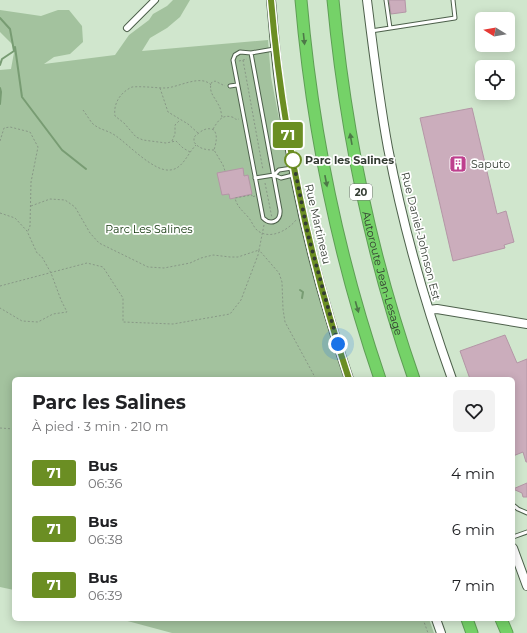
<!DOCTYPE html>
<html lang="fr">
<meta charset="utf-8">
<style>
:root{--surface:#fff;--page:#f2f2f2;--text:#202124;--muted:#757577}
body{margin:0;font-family:Montserrat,sans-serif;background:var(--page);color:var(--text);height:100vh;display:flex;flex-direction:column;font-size:15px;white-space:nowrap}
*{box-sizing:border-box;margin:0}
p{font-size:13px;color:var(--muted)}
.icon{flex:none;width:22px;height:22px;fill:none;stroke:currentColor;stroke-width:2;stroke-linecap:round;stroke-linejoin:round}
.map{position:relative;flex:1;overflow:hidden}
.details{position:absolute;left:12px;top:377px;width:503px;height:244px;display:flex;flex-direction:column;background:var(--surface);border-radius:6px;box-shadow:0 2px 10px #0003}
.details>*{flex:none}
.badge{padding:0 8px;border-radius:3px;font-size:14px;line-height:26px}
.needle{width:26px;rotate:281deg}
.tools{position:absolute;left:475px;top:12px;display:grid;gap:8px}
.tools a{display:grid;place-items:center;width:40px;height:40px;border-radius:6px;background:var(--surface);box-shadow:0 2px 10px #0003;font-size:20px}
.you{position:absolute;width:20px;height:20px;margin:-10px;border:3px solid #fff;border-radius:50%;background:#1a73e8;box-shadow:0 0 0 6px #1a73e833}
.map>.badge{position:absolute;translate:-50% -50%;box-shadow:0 0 0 2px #fff}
.round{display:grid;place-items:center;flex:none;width:42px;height:42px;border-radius:6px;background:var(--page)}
.head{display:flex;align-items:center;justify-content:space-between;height:68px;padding:0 20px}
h1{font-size:19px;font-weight:700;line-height:30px}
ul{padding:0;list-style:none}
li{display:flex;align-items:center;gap:12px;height:56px;padding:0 20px}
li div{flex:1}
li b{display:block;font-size:15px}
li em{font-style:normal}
li .badge{min-width:44px;font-weight:700;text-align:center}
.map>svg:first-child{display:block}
.green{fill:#a3c29e}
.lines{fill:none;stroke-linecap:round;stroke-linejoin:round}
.stream{stroke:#789c73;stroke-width:2}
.building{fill:#cbadbc;stroke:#b496a6}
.lane-casing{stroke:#4d604b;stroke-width:5}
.street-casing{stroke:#4d604b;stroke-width:8}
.secondary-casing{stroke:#4d604b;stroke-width:10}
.highway-casing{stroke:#5e9e55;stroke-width:13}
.path{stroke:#889886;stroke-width:1;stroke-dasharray:2 2;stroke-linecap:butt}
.lane{stroke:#fff;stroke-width:3}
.street{stroke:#fff;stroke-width:6}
.secondary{stroke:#fff;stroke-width:8}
.highway{stroke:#75d268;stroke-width:11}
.oneway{fill:#4d7848}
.line-casing{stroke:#fff;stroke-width:9}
.line{stroke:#6b8e23;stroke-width:6}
.walk{stroke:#333c32;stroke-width:4;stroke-dasharray:0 7.2}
.stop-dot{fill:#fff;stroke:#6b8e23;stroke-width:2}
.labels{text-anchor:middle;stroke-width:3.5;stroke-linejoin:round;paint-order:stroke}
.shield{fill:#fff;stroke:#707670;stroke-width:1}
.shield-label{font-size:10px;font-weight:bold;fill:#333c32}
.stop-label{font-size:11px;font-weight:bold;fill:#333c32;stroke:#fff;text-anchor:start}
.poi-label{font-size:11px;fill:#333c32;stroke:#fff;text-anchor:start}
.street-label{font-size:11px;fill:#333c32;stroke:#fff}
.park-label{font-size:11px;fill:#0e3408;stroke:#fff}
</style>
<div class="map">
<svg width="527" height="633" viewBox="0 0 527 633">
<rect width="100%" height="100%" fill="#d0e6cd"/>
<path class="green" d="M173,0H190L180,17L167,28L150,38L142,51L268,40L271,77L286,155L305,245L325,321L345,379H14V590L0,587V70L11,69L15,47L0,32V10L41,16L58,10H69L82,26L83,42L70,54L54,57L44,64L115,55L129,35L149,20L153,14L167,6Z
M120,619H429L434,633H172Z"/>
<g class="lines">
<path class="stream" d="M0,18L10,29L14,51L2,59L0,65
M15,47L22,97L62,150L86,169
M0,88L1,92L0,104
M300,290L303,292L302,298"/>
</g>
<path class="building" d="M389,0H405L406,12L391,14Z
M472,108L497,214L506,211L514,242L504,245L505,248L453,261L420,118Z
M243,168L244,176L248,175L252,194L230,199L229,194L222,195L217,173Z
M505,335L517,363L527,359V462H526L523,452L513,456V379H470L460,351Z
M527,483V497H523L522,493L513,489Z"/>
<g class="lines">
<g class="lane-casing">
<path id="lane" d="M386,0L390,28
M371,31L455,18L453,0
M240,52L251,53L280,210C281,221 271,226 263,218L233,60L235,55Z
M251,53L274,49
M230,86L237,85
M274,175L281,178L293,175
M255,178L274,175L279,170L292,168
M513,505L518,509L527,513
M513,537L527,532"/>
</g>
<g class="street-casing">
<path id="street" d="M127,28L155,0"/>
</g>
<g class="secondary-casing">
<path id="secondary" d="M271,0C274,32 276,64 281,96C295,192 318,288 349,379
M367,0C373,49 379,99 388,148C403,226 425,304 452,379
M429,310L437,309L527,324
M513,548L527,586
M436,619L441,633"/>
</g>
<g class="highway-casing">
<g id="highway">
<path d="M301,0C312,129 338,256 380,379"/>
<path id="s1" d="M333,0C345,129 371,256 414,379"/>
<path d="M467,619L472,633"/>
<path d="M501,619L507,633"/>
</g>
</g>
<path class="path" d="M243,60L263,170
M239,61L247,59
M160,88L168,112L188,124L198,133
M83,110C86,114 89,119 92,123C99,130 108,130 116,136C129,145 154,172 170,170C183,169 187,154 196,145
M222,117C221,113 221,108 218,104C214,96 209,93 211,83L215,81L225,86
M213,129C218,121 222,114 232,117C238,119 233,120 239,119
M0,141L4,128L10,127L30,132L38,147L31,182L30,226L28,231
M172,141L175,134V125L180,120
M214,150C206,150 199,149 194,142V137C200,132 206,126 214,130C218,136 216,143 214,150L223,165L225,171
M190,152L183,148L176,141L166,143L143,140L136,137L124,123L115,116C113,103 121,92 132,87C144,86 155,88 166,88C179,87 201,74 211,85
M265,183L272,218
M255,196L252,197V195L235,198C237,207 243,211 249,218C252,222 254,228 258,231C271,240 288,230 296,220
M0,213L15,218L27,231L37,253L42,257L51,273L61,300L67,312L53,314L38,322L22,321L0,308
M264,225L259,250L279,273L282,282L283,309L285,322L316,379
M0,286L87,263L103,267L123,298V322L173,324L230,314L241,300L258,255L259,250L238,257H230L213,255L201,258L190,263L164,268L148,267L99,243L90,233L75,207L65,200L50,199L31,206
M0,428L14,429
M423,619L428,633"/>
<use href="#lane" class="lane"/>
<use href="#street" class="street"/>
<use href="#secondary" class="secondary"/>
<use href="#highway" class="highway"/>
</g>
<defs><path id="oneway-solid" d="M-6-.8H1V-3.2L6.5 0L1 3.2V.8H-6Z"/></defs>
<g class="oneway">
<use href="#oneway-solid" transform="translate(304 39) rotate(84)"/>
<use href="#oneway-solid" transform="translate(351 139) rotate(-100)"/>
<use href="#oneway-solid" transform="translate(326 181) rotate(79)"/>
<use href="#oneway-solid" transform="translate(357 307) rotate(74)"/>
</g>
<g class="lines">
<g class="line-casing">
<path id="line" d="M271,0C282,129 308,256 349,379"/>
</g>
<use href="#line" class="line"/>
<path class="walk" d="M293,160L308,235L338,344"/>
</g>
<defs>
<g id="building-square" transform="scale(0.9)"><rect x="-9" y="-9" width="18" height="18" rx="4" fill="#be408e" stroke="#fff"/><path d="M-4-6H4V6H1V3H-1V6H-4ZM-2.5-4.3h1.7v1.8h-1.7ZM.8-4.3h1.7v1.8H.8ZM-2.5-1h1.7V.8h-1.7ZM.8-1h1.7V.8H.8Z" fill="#fff"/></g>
</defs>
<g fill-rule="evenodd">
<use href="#building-square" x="458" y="164"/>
</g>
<circle class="stop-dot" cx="293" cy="160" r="8"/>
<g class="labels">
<rect class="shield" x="350" y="184" width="22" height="16" rx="3"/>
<g class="shield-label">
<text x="361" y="196">20</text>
</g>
<g class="stop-label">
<text x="305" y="164">Parc les Salines</text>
</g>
<g class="poi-label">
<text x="471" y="168">Saputo</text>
</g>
<g class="street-label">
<text transform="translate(318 224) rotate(77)" y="4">Rue Martineau</text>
<text transform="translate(421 236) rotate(76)" y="4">Rue Daniel-Johnson Est</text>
<text dy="4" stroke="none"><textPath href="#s1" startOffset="278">Autoroute Jean-Lesage</textPath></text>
</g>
<g class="park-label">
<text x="149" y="233">Parc Les Salines</text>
</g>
</g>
</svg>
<div class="tools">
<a><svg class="needle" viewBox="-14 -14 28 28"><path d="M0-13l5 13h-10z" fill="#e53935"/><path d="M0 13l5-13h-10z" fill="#757577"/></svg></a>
<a><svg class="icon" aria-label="locate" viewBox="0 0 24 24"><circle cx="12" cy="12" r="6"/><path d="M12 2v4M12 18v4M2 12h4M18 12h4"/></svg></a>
</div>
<div class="you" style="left:338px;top:344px"></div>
<b class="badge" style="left:288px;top:135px;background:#6b8e23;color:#fff">71</b>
<section class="details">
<div class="head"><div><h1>Parc les Salines</h1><p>À pied · 3 min · 210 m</p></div><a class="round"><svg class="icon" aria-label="heart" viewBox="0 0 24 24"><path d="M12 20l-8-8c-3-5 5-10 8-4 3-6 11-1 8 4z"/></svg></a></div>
<ul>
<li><span class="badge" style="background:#6b8e23;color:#fff">71</span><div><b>Bus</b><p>06:36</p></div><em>4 min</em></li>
<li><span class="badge" style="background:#6b8e23;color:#fff">71</span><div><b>Bus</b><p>06:38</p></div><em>6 min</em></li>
<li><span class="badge" style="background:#6b8e23;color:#fff">71</span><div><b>Bus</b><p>06:39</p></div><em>7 min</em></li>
</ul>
</section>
</div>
